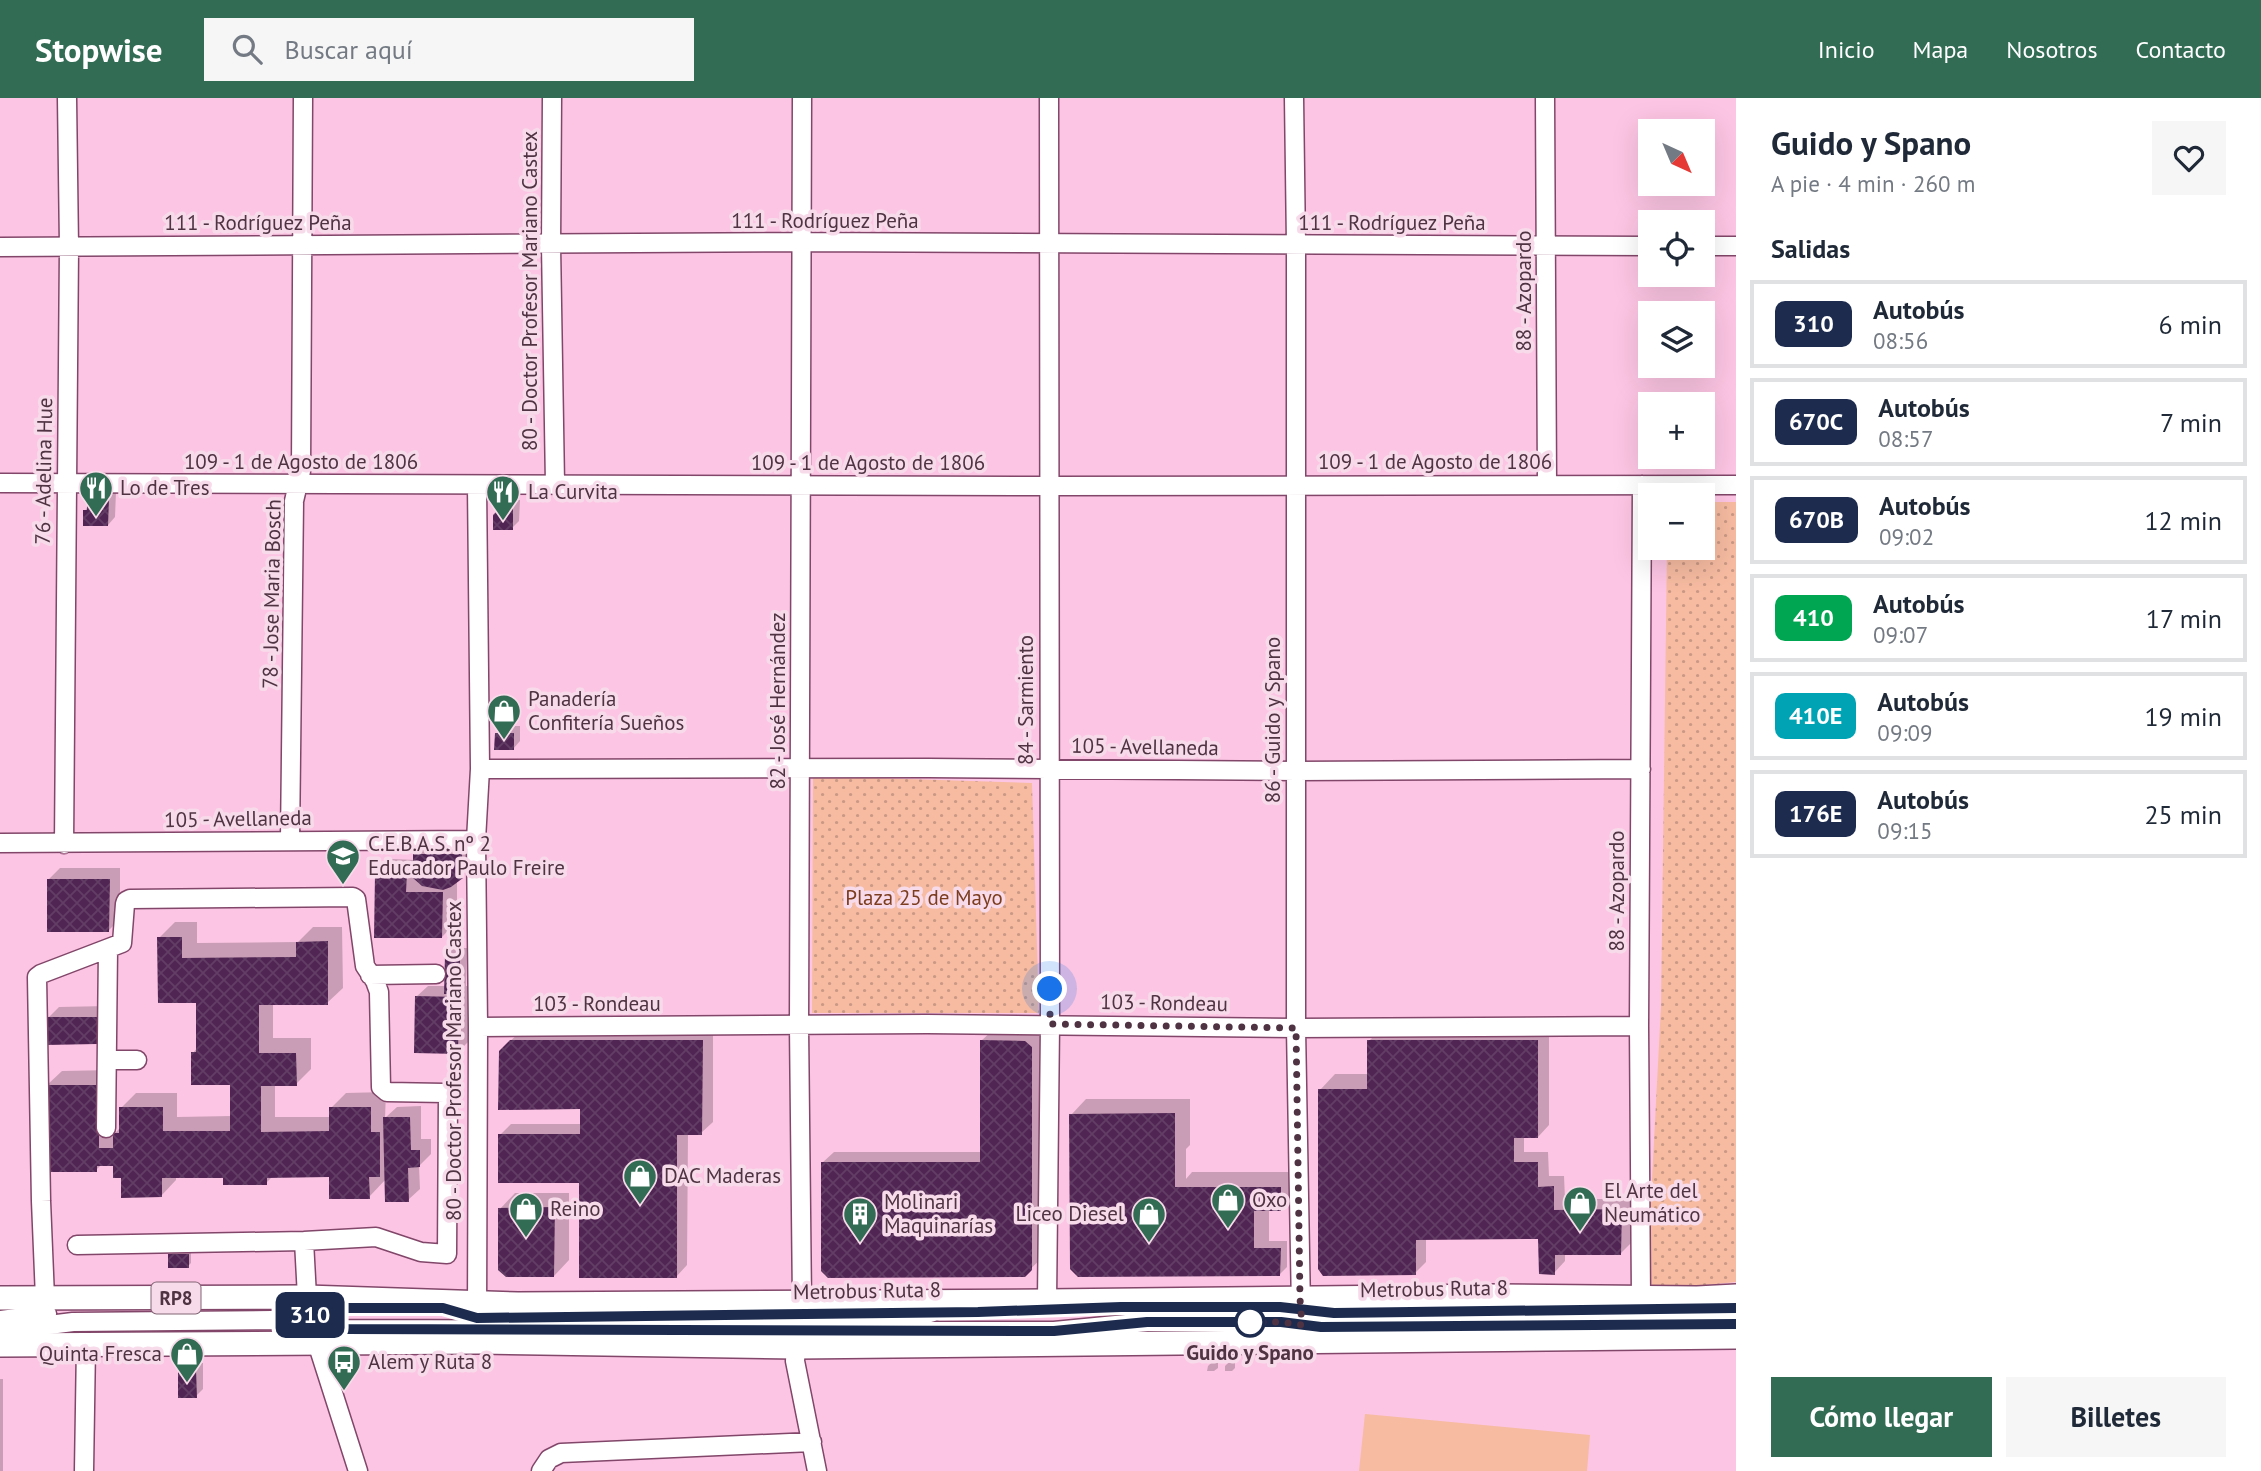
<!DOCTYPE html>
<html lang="es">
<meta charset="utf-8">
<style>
:root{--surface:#fff;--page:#f6f6f7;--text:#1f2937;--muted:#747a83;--line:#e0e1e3;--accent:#326c54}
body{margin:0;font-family:"PT Sans",sans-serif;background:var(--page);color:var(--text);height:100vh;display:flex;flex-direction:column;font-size:26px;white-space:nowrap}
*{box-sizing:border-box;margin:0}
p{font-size:23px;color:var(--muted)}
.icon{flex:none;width:38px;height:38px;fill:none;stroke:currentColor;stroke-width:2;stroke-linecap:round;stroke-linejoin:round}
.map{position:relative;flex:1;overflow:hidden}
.details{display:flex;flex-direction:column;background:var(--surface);width:525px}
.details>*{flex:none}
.badge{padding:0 14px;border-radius:10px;font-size:24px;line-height:46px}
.needle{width:46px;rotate:136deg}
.fabs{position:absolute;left:1638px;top:21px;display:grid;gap:14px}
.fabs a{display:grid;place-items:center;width:77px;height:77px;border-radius:0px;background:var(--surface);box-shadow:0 7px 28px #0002;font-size:35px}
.you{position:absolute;width:35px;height:35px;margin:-18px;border:5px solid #fff;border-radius:50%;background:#1a73e8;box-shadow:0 0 0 10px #1a73e833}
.map>.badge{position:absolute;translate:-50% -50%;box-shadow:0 0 0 4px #fff}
h2{padding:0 35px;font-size:26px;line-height:63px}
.round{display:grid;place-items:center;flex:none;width:74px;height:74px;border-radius:0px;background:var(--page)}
.headline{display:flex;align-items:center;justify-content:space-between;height:119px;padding:0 35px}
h1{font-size:33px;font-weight:800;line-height:52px}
.primary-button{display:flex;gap:14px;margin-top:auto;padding:14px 35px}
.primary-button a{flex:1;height:80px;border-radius:0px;background:var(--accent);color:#fff;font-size:28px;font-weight:800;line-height:80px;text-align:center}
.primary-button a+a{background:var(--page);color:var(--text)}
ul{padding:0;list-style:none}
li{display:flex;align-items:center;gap:21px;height:88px;margin:0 14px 10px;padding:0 21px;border:4px solid var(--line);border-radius:0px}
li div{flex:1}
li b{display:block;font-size:26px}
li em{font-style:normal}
li .badge{min-width:77px;font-weight:700;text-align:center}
header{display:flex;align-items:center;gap:42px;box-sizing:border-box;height:98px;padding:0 35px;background:var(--accent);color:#fff}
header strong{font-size:33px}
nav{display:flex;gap:38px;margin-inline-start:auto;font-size:24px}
.search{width:490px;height:63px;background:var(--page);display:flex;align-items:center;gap:18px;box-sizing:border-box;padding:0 24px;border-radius:0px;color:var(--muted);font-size:26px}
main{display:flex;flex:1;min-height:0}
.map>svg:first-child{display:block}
.green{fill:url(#green-dots)}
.pitch{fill:#f6bba1}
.shadow{fill:#0003}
.building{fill:url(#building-cross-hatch)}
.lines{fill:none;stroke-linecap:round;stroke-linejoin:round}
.minor-casing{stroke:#814669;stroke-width:21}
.major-casing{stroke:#814669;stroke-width:26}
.minor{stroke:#fff;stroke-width:18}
.major{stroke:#fff;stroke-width:23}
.line-casing{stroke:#fff;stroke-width:16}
.line{stroke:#1d2b4f;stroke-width:10}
.walk{stroke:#4f3343;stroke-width:7;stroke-dasharray:0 12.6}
.stop-dot{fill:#fff;stroke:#1d2b4f;stroke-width:3.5}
.labels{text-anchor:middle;stroke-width:7;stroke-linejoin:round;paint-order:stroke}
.shield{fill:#f8dbea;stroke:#826575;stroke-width:2}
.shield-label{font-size:19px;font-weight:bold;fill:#4f3343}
.street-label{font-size:21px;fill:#4f3343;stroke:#f8dbea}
.poi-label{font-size:21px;fill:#4f3343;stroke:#f8dbea;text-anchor:start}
.park-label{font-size:21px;fill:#7c3d1e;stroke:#f8dbea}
.stop-label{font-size:21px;font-weight:bold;fill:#4f3343;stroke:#f8dbea}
</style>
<header>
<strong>Stopwise</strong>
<div class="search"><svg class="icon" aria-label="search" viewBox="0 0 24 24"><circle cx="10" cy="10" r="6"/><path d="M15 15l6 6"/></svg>Buscar aquí</div>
<nav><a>Inicio</a><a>Mapa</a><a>Nosotros</a><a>Contacto</a></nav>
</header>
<main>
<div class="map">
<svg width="1736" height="1373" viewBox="0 0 1736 1373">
<defs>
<pattern id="green-dots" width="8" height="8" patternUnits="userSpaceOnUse" patternTransform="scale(1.75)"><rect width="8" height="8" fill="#f6bba1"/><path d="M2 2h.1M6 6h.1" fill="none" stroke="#ca9985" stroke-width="1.8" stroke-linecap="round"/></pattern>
<pattern id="building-cross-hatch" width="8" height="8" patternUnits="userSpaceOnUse" patternTransform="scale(1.75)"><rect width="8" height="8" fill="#502553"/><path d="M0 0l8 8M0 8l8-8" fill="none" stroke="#623d64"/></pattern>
</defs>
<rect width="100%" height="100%" fill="#fcc5e3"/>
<path class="green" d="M1703,404H1736V1184L1665,1191L1652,1187L1647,1179L1661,908L1667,450H1703Z
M813,678L1032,685L1039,915H812Z"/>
<path class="pitch" d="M1365,1316L1590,1337L1587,1373H1359Z"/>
<path class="shadow" d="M102,394H116L115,419L108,427L85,413L89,406Z
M510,402H520L519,423L512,430L502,410Z
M504,628H520V643L513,651L497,635Z
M473,745V767L457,782V823L442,839L377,777L392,761L415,762V757L426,746Z
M60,770H120V821L109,832L49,781Z
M175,824H197V845L298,844L313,829H342L343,890L327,905H273V940H311V971L296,986H275V1019H331V1010L346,995L386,994L385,1020L397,1009L421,1008V1041H431V1056L419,1068L420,1091L408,1102L386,1081L369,1099L330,1078H273L266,1085L224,1078H176V1082L161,1098L114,1066H102L96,1072L46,988L62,973L113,972L114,1036L121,1029V1010L136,995H177V1019L232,1018V985L193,955L198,949V903L159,840Z
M454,850H467L466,888H469V943L458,954L416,899L428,888H446V857Z
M108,908V933L97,945L48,920L59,909Z
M523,931L713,932V1024L701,1035H688L687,1167L676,1179L581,1083L500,1037L511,1026H582V1010L500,953Z
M993,932H1037L1042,938L1043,1159L1024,1177L822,1065L834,1054H981V943Z
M1549,932V1027L1538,1039H1524V1054H1548L1549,1078H1564L1565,1101H1632V1144L1621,1155H1565V1163L1554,1175L1540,1139L1426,1141V1164L1415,1175L1320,992L1335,976H1369V943L1376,936Z
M1086,1001H1190V1047L1186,1051V1081L1192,1074H1296V1096L1280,1112L1269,1111V1143H1287V1169L1280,1176L1071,1017Z
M515,1095H569V1162L554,1178L500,1111Z
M173,1154H191V1165L188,1168L170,1157Z
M187,1265H203V1291L196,1298L179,1272Z
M1211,1265H1218V1270L1214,1273H1207L1208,1268Z
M1228,1265H1235V1270L1232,1273H1225V1268Z
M0,1281H3V1373H0Z"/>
<path class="building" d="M93,400L109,401L108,428H83V412H87V405H93Z
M501,409H513V432H493V417Z
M495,635H514V652H494Z
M413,756H462L463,780L451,789L443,792L422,788L413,780Z
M375,776H407L406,794H443L442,840H374Z
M47,781H110L109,834H47Z
M157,839H182V860L296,859V844L328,843V907H259V955H296L297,988H261V1034L329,1033V1009H371V1034H380V1079H369L370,1101H329V1079L267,1080V1087H223V1080H162V1099L121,1100V1080H113V1068H97V1074H48L45,987H99V1050H113V1035H119V1009H163V1033H230V987H191V954H196V905H158Z
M445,857H460V896H444Z
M415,898L459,899L458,956L414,955Z
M46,919H97V946L46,947Z
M510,942H703L702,1037H677V1180H579V1085H498V1036H580V1011L498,1012L499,953Z
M980,942L1025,943L1032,949V1172L1025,1179L828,1180L821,1173V1064H980Z
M1367,942H1538V1040H1514V1064H1538V1089L1554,1088V1112L1622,1111L1621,1157H1555V1177L1539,1176L1538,1141L1416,1142V1177L1323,1178L1318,1171V991H1367Z
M1175,1015V1089H1281V1113H1254V1150H1281L1280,1178L1078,1179L1070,1171L1069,1016Z
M383,1019H410L411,1052H420V1069L408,1070L409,1104H385Z
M555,1109L554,1179H506L498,1172V1110Z
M168,1156H189V1170H168Z
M196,1271L197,1300H178V1272Z"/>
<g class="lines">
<g class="minor-casing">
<path id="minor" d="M552,0L551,147L555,386
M802,0L799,928L802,1205
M1294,0L1296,147V930L1301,1211
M1545,0L1547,386
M1703,148H1736
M0,149L801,144L1650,148
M0,385L1048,388L1736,387
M477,387L480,671L476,742L478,929L477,1217
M480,671L928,670L1296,673L1641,671
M290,742L294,403L301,373L303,0
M0,745L476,742
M64,746L69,149L67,0
M370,877L436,876
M478,929L927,926L1296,930L1639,928
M107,962H137
M106,1030L108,851
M304,1143L307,1199L311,1226L358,1373
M45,1200L41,1103L37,879L41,876L122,845L125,806L126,803L130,801L353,799L356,801L365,868L375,883L379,894L381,989L387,994L445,995L448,999L447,1156L421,1154L376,1139L304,1143L77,1147
M1641,1200L1639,928L1642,387
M1047,1203L1050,926L1049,0
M1278,1209L1334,1215L1736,1210
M487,1220L931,1215
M0,1222L47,1216
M0,1233L73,1224L272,1222L346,1231L1054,1233L1147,1224H1281L1321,1229L1736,1226
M796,1249L795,1263L817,1373
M84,1373L86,1247
M541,1373L549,1361L561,1355L812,1344"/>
</g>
<g class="major-casing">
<path id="major" d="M0,1200L307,1199L518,1206L1047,1203L1498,1198L1697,1200L1736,1198
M0,1247L480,1244L796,1249L1736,1239"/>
</g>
<use href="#minor" class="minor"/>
<use href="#major" class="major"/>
</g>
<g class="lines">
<g class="line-casing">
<path id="line" d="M1736,1210L1334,1215L1280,1209H1121L978,1214L477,1220L443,1210H309L311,1226L346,1231L1054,1233L1147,1224H1281L1321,1229L1736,1226"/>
</g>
<use href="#line" class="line"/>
<path class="walk" d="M1050,891V926L1296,930L1300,1201L1302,1227L1281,1224H1250"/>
</g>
<defs>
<g id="restaurant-pin" transform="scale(1.75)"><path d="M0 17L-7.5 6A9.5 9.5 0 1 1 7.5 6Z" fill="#326c54" stroke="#f8dbea"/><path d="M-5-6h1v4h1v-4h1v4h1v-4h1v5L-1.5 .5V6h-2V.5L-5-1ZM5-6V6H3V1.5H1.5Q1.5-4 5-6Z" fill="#fff"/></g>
<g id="shop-pin" transform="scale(1.75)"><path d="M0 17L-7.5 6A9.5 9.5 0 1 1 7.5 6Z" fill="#326c54" stroke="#f8dbea"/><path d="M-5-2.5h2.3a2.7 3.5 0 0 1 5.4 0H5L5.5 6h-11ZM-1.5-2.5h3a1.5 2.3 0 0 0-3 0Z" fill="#fff"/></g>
<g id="school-pin" transform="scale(1.75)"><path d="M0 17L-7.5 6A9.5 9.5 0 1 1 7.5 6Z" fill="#326c54" stroke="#f8dbea"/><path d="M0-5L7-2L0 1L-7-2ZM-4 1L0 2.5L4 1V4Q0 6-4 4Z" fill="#fff"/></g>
<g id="building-pin" transform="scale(1.75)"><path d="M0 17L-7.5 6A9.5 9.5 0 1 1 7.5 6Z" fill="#326c54" stroke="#f8dbea"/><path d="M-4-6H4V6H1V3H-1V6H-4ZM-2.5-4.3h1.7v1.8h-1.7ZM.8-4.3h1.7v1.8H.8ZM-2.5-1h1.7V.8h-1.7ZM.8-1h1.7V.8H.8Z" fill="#fff"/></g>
<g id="bus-pin" transform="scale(1.75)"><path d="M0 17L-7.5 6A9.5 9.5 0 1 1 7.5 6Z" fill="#326c54" stroke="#f8dbea"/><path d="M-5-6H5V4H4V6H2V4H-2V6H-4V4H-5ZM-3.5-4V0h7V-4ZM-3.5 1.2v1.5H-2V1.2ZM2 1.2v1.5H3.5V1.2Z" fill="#fff"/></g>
</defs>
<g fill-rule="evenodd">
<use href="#restaurant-pin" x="96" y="390"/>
<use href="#restaurant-pin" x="503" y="394"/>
<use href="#shop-pin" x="504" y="613"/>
<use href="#school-pin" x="343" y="758"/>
<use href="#shop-pin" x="640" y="1078"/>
<use href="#shop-pin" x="1228" y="1102"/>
<use href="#shop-pin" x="1580" y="1105"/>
<use href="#shop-pin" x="526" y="1111"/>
<use href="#building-pin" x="860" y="1116"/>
<use href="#shop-pin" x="1149" y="1116"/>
<use href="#shop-pin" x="187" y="1256"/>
<use href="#bus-pin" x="344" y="1264"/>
</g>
<circle class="stop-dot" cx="1250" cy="1224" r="14"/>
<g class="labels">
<rect class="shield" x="151.5" y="1184.5" width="49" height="31" rx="5"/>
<g class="shield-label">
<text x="176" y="1207">RP8</text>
</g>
<g class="street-label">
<text x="825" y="130">111 - Rodríguez Peña</text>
<text x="258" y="132">111 - Rodríguez Peña</text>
<text x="1392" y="132">111 - Rodríguez Peña</text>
<text transform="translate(530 193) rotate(-90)" y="7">80 - Doctor Profesor Mariano Castex</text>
<text transform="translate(1524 193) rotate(-90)" y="7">88 - Azopardo</text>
<text x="301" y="371">109 - 1 de Agosto de 1806</text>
<text x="1435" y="371">109 - 1 de Agosto de 1806</text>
<text x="868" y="372">109 - 1 de Agosto de 1806</text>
<text transform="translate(44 373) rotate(-89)" y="7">76 - Adelina Hue</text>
<text transform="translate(272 496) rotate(-89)" y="7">78 - Jose Maria Bosch</text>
<text transform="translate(1026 602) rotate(-90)" y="7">84 - Sarmiento</text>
<text transform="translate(778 603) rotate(-90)" y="7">82 - José Hernández</text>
<text transform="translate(1273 622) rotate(-90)" y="7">86 - Guido y Spano</text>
<text transform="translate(1145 649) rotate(1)" y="7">105 - Avellaneda</text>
<text transform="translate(238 721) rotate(-1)" y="7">105 - Avellaneda</text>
<text transform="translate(1617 793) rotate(-90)" y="7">88 - Azopardo</text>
<text transform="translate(1164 905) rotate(1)" y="7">103 - Rondeau</text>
<text x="597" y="913">103 - Rondeau</text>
<text transform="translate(454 963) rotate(-90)" y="7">80 - Doctor Profesor Mariano Castex</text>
<text transform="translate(1434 1191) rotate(-1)" y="7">Metrobus Ruta 8</text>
<text transform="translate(867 1193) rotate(-1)" y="7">Metrobus Ruta 8</text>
</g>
<g class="poi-label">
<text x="120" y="397">Lo de Tres</text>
<text x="528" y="401">La Curvita</text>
<text x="528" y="608">Panadería<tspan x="528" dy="24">Confitería Sueños</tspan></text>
<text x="368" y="753">C.E.B.A.S. nº 2<tspan x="368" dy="24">Educador Paulo Freire</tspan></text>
<text x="664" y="1085">DAC Maderas</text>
<text x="1604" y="1100">El Arte del<tspan x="1604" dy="24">Neumático</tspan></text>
<text x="1252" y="1109">Oxo</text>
<text x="884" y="1111">Molinari<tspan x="884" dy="24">Maquinarías</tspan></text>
<text x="550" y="1118">Reino</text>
<text x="1124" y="1123" text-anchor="end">Liceo Diesel</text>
<text x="162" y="1263" text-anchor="end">Quinta Fresca</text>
<text x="368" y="1271">Alem y Ruta 8</text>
</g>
<g class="park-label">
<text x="924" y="807">Plaza 25 de Mayo</text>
</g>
<g class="stop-label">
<text x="1250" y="1262">Guido y Spano</text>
</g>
</g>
</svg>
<div class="fabs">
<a><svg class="needle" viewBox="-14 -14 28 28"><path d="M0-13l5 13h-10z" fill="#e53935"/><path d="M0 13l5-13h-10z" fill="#747a83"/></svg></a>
<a><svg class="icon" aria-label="locate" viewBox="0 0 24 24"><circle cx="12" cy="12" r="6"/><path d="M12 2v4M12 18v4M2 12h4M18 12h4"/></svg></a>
<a><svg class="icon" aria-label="layers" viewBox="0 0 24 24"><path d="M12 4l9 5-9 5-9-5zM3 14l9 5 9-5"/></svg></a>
<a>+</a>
<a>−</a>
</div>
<div class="you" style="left:1050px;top:891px"></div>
<b class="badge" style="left:310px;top:1217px;background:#1d2b4f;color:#fff">310</b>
</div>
<section class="details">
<div class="headline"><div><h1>Guido y Spano</h1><p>A pie · 4 min · 260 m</p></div><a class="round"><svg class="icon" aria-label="heart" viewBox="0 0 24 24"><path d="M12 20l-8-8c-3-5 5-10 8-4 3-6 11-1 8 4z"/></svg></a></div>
<h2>Salidas</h2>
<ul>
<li><span class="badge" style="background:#1d2b4f;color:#fff">310</span><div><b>Autobús</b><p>08:56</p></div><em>6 min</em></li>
<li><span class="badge" style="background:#1d2b4f;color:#fff">670C</span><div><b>Autobús</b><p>08:57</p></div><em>7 min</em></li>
<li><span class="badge" style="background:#1d2b4f;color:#fff">670B</span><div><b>Autobús</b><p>09:02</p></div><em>12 min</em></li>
<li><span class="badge" style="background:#00a651;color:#fff">410</span><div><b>Autobús</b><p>09:07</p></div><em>17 min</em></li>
<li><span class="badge" style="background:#00a3b4;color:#fff">410E</span><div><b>Autobús</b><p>09:09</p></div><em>19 min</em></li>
<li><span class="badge" style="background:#1d2b4f;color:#fff">176E</span><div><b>Autobús</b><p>09:15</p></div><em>25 min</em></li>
</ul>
<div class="primary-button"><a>Cómo llegar</a><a>Billetes</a></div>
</section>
</main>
